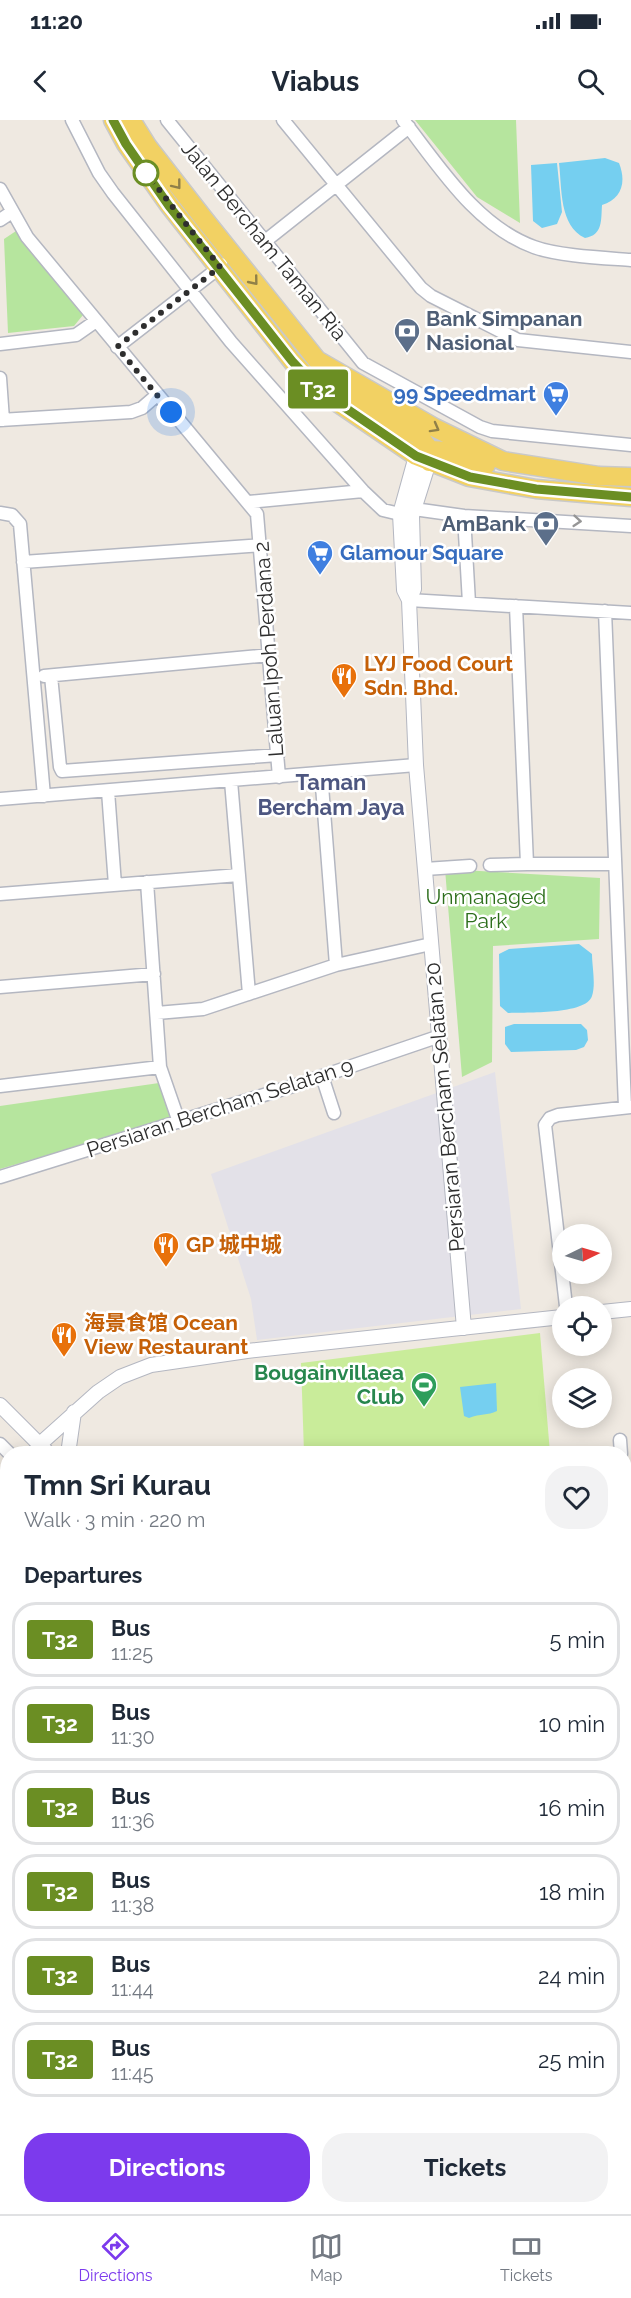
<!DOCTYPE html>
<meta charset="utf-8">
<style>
:root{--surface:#fff;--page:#f2f2f3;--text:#1f2937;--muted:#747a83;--line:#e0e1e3;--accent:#7c3aed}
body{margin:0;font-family:Raleway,"Noto Sans SC",sans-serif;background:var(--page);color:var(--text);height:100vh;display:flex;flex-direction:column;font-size:22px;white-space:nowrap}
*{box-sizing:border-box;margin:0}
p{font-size:20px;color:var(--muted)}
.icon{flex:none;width:33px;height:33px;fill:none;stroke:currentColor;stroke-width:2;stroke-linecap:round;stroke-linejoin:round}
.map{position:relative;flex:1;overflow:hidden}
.drawer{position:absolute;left:0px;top:1326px;width:632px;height:768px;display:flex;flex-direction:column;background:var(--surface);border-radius:24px 24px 0 0;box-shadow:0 3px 15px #0003}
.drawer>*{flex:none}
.badge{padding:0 12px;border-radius:4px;font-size:21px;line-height:39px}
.needle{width:39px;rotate:85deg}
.controls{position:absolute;left:552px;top:1104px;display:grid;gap:12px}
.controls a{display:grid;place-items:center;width:60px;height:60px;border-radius:50%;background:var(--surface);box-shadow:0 3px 15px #0003;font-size:30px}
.you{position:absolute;width:30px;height:30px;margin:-15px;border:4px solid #fff;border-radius:50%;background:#1a73e8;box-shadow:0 0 0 9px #1a73e833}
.map>.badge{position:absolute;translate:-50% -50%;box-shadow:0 0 0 3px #fff}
h2{padding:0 24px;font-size:22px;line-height:54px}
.round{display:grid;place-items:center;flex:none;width:63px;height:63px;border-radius:24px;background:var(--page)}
.summary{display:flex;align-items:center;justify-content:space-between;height:102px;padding:0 24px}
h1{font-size:28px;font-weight:700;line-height:45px}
.cta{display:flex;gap:12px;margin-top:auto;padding:12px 24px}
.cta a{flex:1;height:69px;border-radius:24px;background:var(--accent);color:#fff;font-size:24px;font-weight:700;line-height:69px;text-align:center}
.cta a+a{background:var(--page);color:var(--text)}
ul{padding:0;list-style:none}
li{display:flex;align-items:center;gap:18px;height:75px;margin:0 12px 9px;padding:0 12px;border:3px solid var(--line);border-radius:24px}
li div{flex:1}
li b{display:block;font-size:22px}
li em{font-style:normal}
li .badge{min-width:66px;font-weight:700;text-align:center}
.status{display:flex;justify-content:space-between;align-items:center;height:42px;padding:0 30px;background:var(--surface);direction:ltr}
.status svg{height:16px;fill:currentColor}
header{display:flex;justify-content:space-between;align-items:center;height:78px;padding:0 24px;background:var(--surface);font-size:27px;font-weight:700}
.tabs{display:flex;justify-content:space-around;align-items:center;height:84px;border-top:2px solid var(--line);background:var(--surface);font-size:16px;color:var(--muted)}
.tabs a{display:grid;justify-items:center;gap:3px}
.tabs .selected{color:var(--accent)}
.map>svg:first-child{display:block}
.industrial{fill:#e3e1e8}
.green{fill:#b6e59e}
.pitch{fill:#c9ec9a}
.water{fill:#75cff0}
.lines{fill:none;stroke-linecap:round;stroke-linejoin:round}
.river{stroke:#75cff0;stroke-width:18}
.minor-casing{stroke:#b4b7c1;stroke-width:15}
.tertiary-casing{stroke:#b4b7c1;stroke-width:16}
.primary-casing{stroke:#c9c9c9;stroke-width:21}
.minor{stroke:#fff;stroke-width:12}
.tertiary{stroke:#fff;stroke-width:14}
.primary{stroke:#f2d163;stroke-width:18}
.oneway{stroke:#908048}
.oneway2{stroke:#969696}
.line-casing{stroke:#fff;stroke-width:14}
.line{stroke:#6b8e23;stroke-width:9}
.walk{stroke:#2e2e2e;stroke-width:6;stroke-dasharray:0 10.8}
.stop-dot{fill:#fff;stroke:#6b8e23;stroke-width:3}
.labels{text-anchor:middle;stroke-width:5;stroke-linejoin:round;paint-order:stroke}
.street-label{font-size:21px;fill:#2e2e2e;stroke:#fff}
.service-label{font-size:21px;font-weight:bold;fill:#4e5e75;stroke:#fff;text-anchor:start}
.shop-label{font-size:21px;font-weight:bold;fill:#366cbe;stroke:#fff;text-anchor:end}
.food-label{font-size:21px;font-weight:bold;fill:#c56008;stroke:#fff;text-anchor:start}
.park-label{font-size:21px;fill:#2c6e1b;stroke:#fff}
.leisure-label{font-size:21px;font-weight:bold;fill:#27864d;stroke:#fff;text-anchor:end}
.neighbourhood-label{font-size:22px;font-weight:bold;fill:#4d5680;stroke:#fff}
</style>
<div class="status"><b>11:20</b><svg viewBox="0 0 49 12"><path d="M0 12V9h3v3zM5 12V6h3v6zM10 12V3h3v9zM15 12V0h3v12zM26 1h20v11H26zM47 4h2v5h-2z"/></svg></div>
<header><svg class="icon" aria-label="back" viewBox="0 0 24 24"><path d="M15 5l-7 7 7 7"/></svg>Viabus<svg class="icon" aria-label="search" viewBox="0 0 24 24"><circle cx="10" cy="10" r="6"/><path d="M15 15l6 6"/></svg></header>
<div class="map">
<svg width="631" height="2094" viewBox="0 0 631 2094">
<rect width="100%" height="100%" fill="#efe9e1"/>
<path class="industrial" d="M495,952L521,1189L257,1220L251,1179L211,1054Z"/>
<path class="green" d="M415,0H516L520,103L477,77Z
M25,105L83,195L74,206L8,213L4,119Z
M445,749L600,758L599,819L493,826L492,942L462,957Z
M159,963L175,998L0,1049V986Z
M631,1567V1804L624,1797V1568Z"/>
<path class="pitch" d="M540,1213L550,1333H304L301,1243Z"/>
<path class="water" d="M605,38L619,43C627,63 621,79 602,85C601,100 603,115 585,118C559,106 562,68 559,43Z
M557,43L562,92L557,104L542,108L533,101L531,45Z
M579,824L592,834C592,846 596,864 592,876C586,895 525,892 508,893L500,886L499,834L509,829Z
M514,904H581L587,910L588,920L584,927L576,930L511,932L505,924V907Z
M496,1263L497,1291C487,1296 481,1293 469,1298L464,1296L460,1267Z"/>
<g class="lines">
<path class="river" d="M0,1975L8,1976
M277,2086L282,2094"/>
<g class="minor-casing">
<path id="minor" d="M72,0L99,53L113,73L231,222L363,371L383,390L408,396
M167,0L363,243L480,307L492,311L631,325
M283,0L421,168L431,176L518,220L631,232
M403,0C439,46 476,106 534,127C558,136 605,138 631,140
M0,69L27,117L257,394L279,657
M0,100L12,92
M264,122L409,7
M0,224L76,215L96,201
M117,227L220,147L221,144
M0,258L3,300
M0,300L131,292L142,288L157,275
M249,382L363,371
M414,389L464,396L631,406
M0,393L12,395L20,404L44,676
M464,396L469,483
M23,442L262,425
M409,480L631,493
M516,486L527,744H615
M605,491L625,987
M44,556L270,535
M51,556L60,647L62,651L278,635
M321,653L336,845
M231,661L249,874
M108,671L115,765
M0,679L416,645
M490,745L527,744
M425,749L470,746
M147,762L160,947L179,1002
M0,774L239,755
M0,867L154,854
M157,893L203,889L336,845L431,824
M322,956L334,993
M0,966L160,947
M0,1057L296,965L440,916
M566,1186L545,1005L550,998L558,995L631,987
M620,1320L621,1334
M0,1324L10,1334
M32,1334L40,1324
M0,1365L8,1358
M624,1366L631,1452
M0,1484L8,1483
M624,1518L631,1517
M0,1710L8,1717
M0,1826L8,1833
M0,1858L8,1851
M624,2009L631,2011
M624,2050L631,2051
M401,2086L406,2094
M605,2086V2094
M501,2094L509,2086"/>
</g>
<g class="tertiary-casing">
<path id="tertiary" d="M429,342L412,396L414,469L409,480L416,645L464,1208
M409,480L404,470L400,394L416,336
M602,1192L631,1189
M0,1285L49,1334
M40,1324L98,1272L120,1257L151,1245L247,1231L562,1197
M68,1334L74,1292
M624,1910L631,1915"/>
</g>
<g class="primary-casing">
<path id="primary" d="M113,0L126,24L169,85L292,241L319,270L416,336L469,357L536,369L631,377
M131,0L148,27L204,99L317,240L435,308L503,341L599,356L631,357
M342,267L419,316L427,326L429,342
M418,335C438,322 465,339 486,345"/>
</g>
<use href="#minor" class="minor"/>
<use href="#tertiary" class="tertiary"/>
<use href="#primary" class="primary"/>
</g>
<defs><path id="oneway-chevron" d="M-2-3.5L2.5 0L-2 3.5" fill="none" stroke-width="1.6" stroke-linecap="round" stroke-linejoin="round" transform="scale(1.5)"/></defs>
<g class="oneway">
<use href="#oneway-chevron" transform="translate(177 65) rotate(52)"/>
<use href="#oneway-chevron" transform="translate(254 161) rotate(51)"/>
<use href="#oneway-chevron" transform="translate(435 308) rotate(29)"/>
</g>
<use class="oneway2" href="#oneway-chevron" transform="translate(577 401) rotate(5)"/>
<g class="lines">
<g class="line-casing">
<path id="line" d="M113,0L126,24L169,86L292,241L319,270L416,336L470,357L536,369L631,377"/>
</g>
<use href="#line" class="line"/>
<path class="walk" d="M146,53L220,147L117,227L171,292"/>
</g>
<defs>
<g id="bank-pin" transform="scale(1.35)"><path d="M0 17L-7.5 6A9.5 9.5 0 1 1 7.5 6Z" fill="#5c6f8a" stroke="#fff"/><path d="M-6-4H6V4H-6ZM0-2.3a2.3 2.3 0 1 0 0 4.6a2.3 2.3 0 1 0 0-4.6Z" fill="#fff"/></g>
<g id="supermarket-pin" transform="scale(1.35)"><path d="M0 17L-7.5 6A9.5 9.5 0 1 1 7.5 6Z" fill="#3f7fe0" stroke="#fff"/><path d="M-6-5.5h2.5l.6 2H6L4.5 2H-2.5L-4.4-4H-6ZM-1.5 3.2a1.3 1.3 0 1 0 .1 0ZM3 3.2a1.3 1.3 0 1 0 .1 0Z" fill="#fff"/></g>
<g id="restaurant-pin" transform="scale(1.35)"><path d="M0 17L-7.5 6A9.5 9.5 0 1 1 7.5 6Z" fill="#e8710a" stroke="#fff"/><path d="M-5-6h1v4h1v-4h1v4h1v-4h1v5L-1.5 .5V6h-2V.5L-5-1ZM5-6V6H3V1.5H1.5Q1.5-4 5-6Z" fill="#fff"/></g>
<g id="stadium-pin" transform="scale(1.35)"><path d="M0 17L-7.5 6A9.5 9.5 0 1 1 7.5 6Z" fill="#2e9e5b" stroke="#fff"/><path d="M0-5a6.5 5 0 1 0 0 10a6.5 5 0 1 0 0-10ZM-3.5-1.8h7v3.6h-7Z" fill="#fff"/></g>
</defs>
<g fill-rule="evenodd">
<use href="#bank-pin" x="407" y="211"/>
<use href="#supermarket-pin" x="556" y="274"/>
<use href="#bank-pin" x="546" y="404"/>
<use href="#supermarket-pin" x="320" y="433"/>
<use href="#restaurant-pin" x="344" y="556"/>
<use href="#restaurant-pin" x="166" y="1125"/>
<use href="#restaurant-pin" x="64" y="1215"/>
<use href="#stadium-pin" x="424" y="1265"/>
</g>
<circle class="stop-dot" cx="146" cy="53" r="12"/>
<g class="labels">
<g class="street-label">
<text transform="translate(264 121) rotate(51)" y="7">Jalan Bercham Taman Ria</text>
<text transform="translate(269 529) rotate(-94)" y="7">Laluan Ipoh Perdana 2</text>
<text transform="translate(445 987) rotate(-95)" y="7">Persiaran Bercham Selatan 20</text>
<text transform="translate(220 988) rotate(-18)" y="7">Persiaran Bercham Selatan 9</text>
</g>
<g class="service-label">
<text x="426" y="206">Bank Simpanan<tspan x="426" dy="24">Nasional</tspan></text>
<text x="526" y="411" text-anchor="end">AmBank</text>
</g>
<g class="shop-label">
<text x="536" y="281">99 Speedmart</text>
<text x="340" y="440" text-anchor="start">Glamour Square</text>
</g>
<g class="food-label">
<text x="364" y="551">LYJ Food Court<tspan x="364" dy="24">Sdn. Bhd.</tspan></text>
<text x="186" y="1132">GP 城中城</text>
<text x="84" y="1210">海景食馆 Ocean<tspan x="84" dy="24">View Restaurant</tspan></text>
</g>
<g class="park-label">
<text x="486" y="784">Unmanaged<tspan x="486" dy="24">Park</tspan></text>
</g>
<g class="leisure-label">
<text x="404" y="1260">Bougainvillaea<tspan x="404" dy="24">Club</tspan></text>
</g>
<g class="neighbourhood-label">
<text x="331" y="670">Taman<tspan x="331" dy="25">Bercham Jaya</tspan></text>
</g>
</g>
</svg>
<div class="controls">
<a><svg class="needle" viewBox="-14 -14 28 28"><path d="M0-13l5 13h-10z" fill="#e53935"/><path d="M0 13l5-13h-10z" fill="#747a83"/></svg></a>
<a><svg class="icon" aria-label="locate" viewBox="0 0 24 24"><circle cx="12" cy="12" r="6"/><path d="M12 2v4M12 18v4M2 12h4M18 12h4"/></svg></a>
<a><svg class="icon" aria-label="layers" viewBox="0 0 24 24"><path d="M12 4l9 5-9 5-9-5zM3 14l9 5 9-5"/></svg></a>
</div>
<div class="you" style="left:171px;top:292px"></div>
<b class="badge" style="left:318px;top:269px;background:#6b8e23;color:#fff">T32</b>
<section class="drawer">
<div class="summary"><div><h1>Tmn Sri Kurau</h1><p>Walk · 3 min · 220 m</p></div><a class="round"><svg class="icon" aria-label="heart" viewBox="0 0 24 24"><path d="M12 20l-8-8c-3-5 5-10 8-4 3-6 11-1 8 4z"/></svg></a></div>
<h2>Departures</h2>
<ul>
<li><span class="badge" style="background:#6b8e23;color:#fff">T32</span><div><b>Bus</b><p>11:25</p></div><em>5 min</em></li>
<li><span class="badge" style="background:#6b8e23;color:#fff">T32</span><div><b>Bus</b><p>11:30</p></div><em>10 min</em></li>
<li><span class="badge" style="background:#6b8e23;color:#fff">T32</span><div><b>Bus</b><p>11:36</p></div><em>16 min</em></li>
<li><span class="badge" style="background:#6b8e23;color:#fff">T32</span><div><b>Bus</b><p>11:38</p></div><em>18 min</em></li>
<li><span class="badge" style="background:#6b8e23;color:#fff">T32</span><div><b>Bus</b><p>11:44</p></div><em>24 min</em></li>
<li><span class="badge" style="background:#6b8e23;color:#fff">T32</span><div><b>Bus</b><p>11:45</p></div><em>25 min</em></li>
</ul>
<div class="cta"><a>Directions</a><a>Tickets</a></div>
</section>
</div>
<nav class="tabs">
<a class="selected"><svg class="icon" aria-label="directions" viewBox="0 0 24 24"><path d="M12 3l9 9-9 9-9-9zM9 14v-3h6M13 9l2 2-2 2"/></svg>Directions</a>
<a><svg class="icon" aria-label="map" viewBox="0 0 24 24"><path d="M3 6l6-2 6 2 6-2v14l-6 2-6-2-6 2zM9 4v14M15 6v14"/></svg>Map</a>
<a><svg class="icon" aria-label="tickets" viewBox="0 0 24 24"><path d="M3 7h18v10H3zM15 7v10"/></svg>Tickets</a>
</nav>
